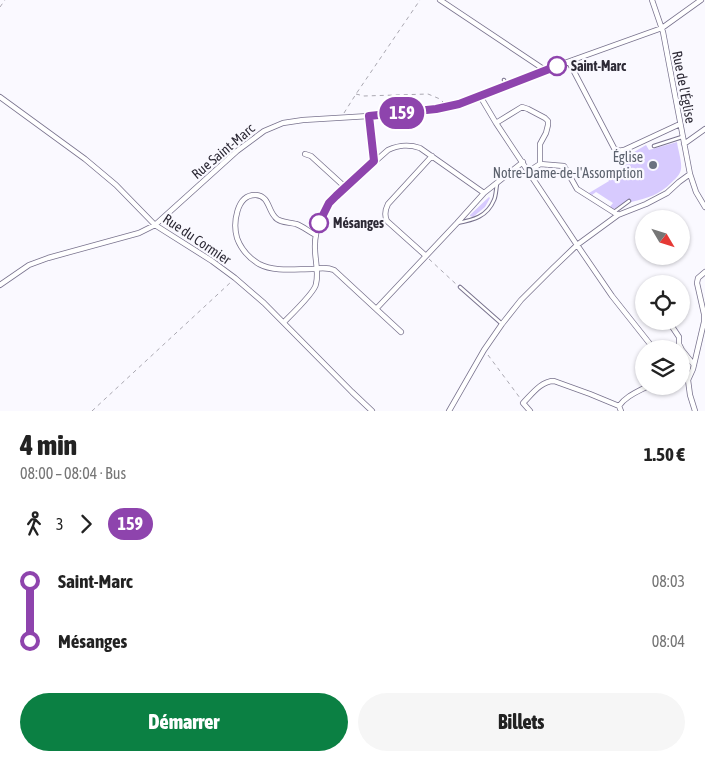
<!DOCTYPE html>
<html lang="fr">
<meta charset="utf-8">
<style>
:root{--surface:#fff;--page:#f6f6f6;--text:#222;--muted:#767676;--accent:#0b8043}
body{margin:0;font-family:"Asap Condensed",sans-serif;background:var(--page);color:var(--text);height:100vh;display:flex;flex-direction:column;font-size:19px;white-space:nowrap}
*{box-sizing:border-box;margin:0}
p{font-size:16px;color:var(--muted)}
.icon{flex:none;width:28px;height:28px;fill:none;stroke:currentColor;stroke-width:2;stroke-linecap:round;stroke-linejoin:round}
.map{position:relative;height:411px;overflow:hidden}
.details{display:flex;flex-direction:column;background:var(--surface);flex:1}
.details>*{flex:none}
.badge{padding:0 10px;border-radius:16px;font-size:18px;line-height:32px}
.needle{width:32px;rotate:128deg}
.buttons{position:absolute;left:635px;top:210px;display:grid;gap:10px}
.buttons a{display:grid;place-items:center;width:55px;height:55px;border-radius:50%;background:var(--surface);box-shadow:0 1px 4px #0004;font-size:25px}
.map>.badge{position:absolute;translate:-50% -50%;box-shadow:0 0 0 2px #fff}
.legs{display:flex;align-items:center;gap:8px;height:55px;padding:0 20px;font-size:16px}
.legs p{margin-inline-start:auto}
.overview{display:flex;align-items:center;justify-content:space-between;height:85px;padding:0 20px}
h1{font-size:28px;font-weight:800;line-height:38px}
.cta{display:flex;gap:10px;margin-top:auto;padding:10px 20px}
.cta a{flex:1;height:58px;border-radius:30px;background:var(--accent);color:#fff;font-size:20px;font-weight:800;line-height:58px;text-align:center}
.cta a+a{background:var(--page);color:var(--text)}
ul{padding:0 20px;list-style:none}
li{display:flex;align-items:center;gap:18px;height:60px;font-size:19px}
li i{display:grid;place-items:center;width:8px;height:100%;margin:0 6px;background:currentColor}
li i::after{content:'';width:12px;height:12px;margin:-6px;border:4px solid;border-radius:50%;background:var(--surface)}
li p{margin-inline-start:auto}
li:first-child i{background:linear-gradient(#0000 50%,currentColor 0)}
li:last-child i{background:linear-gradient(currentColor 50%,#0000 0)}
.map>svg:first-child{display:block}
.green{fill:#d7cafe}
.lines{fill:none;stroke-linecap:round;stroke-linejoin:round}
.service-casing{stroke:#79738e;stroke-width:4.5}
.minor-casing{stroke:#79738e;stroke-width:6}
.path{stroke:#aaa8b1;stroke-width:1;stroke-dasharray:4 4;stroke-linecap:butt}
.service{stroke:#fff;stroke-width:2.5}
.minor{stroke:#fff;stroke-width:4.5}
.line-1-casing{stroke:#fff;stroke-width:11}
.line-1{stroke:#8e44ad;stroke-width:8}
.stop-1-dot{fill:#fff;stroke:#8e44ad;stroke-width:2.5}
.worship-dot{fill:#6b7280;stroke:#faf9ff;stroke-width:2}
.labels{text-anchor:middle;stroke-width:4.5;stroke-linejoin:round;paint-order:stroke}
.stop-label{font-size:14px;font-weight:bold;fill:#2d2a36;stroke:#faf9ff;text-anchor:start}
.street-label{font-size:14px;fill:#2d2a36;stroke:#faf9ff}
.worship-label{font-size:14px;fill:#5b616d;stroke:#faf9ff;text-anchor:end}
</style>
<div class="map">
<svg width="705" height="411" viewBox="0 0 705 411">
<rect width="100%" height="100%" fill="#faf9ff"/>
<path class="green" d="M677,142C678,150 682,161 681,169C680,175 676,178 672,182C659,195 648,198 631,202L628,200L614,209H608L613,203L596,192L592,195L589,193L609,181L606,176L621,168L617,162L646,145L649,150Z
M489,197L490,198L485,207L473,217L470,216V215Z"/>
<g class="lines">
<g class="service-casing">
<path id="service" d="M504,80L506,86
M654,146L682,137
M614,212L629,201
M457,223C473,220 487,217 494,200C496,196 496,189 497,184
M460,287L502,324"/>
</g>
<g class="minor-casing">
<path id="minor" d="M440,0L545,70
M652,0L663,32L690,174L696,192L705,207
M569,62L614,148C617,151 620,151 624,150L680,124
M480,96L496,123L575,242L612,296L654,349
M0,97L85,159L116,185L155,225L212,261L235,278L264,303L352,392L372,411
M369,116L374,161
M496,123L522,107L528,109L545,118L548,121V125L546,133L540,144V164L564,166L577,189L618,215
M684,144L705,129
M305,154L311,156L345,187
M529,171L540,164
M316,235C309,232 303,226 296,224C290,222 279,223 275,217C268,210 269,196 256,195C236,194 233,224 237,238C241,249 249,258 259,264C274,272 295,269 312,269C320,268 327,267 334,270L401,332
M426,256L387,221C384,215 385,210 388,204L432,156
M0,285L29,265L48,258L139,233L155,225L237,151L264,131L283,123L303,120L369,116L436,109L459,104L545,70L662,28L701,0
M377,308L457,223L484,193L523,162
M667,321L671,325L679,337V344L682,350L694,365
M284,322C291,315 315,292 316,284C319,272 315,260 315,249C314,229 323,210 336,196L388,150C399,145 408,144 420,148L484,193
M681,378L688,380
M449,411L484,350L502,324L521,300L552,269L577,245L618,215L646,204L667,193L679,182L690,174
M530,411L523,403C532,394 541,381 554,381L590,394L619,406
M621,411L619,406C626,396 637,392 648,386
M695,411L690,395L688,380L693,369L704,322V314L697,283L698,278L705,272"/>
</g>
<path class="path" d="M0,7L5,0
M356,94L364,96L428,94L440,99L443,102
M344,113L356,94L420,0
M429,259L457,285
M488,355L520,398
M92,411L231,282"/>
<use href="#service" class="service"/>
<use href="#minor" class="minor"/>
</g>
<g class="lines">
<g class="line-1-casing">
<path id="line-1" d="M319,223L329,203L336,196L374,161L369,116L436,109L459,104L557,66"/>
</g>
<use href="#line-1" class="line-1"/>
</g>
<g class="stop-1-dot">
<circle cx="557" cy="66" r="9"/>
<circle cx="319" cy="223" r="9"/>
</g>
<circle class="worship-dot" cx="653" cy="165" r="5"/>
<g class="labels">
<g class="stop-label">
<text x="571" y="71">Saint-Marc</text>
<text x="333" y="228">Mésanges</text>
</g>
<g class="street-label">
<text transform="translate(684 87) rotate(79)" y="5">Rue de l'Église</text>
<text transform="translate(223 151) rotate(-40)" y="5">Rue Saint-Marc</text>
<text transform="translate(197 239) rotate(34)" y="5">Rue du Cormier</text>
</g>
<g class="worship-label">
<text x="643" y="162">Église<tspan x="643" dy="16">Notre-Dame-de-l'Assomption</tspan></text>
</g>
</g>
</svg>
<div class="buttons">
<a><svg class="needle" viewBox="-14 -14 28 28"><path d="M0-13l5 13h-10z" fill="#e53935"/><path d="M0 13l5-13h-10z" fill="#767676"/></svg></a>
<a><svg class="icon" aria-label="locate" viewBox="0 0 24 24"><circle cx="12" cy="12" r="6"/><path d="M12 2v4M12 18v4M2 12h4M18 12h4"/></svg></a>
<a><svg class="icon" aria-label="layers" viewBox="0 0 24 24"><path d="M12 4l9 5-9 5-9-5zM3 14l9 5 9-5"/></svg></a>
</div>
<b class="badge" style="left:402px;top:113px;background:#8e44ad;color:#fff">159</b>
</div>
<section class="details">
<div class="overview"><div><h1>4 min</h1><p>08:00 – 08:04 · Bus</p></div><b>1.50 €</b></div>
<div class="legs"><svg class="icon" aria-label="walk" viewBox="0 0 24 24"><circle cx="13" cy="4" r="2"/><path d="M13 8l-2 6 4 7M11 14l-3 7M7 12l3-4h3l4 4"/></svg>3<svg class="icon" aria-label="forward" viewBox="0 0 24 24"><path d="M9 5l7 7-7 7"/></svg><b class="badge" style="background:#8e44ad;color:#fff">159</b></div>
<ul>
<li><i style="color:#8e44ad"></i><b>Saint-Marc</b><p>08:03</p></li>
<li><i style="color:#8e44ad"></i><b>Mésanges</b><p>08:04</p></li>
</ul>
<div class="cta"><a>Démarrer</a><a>Billets</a></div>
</section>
